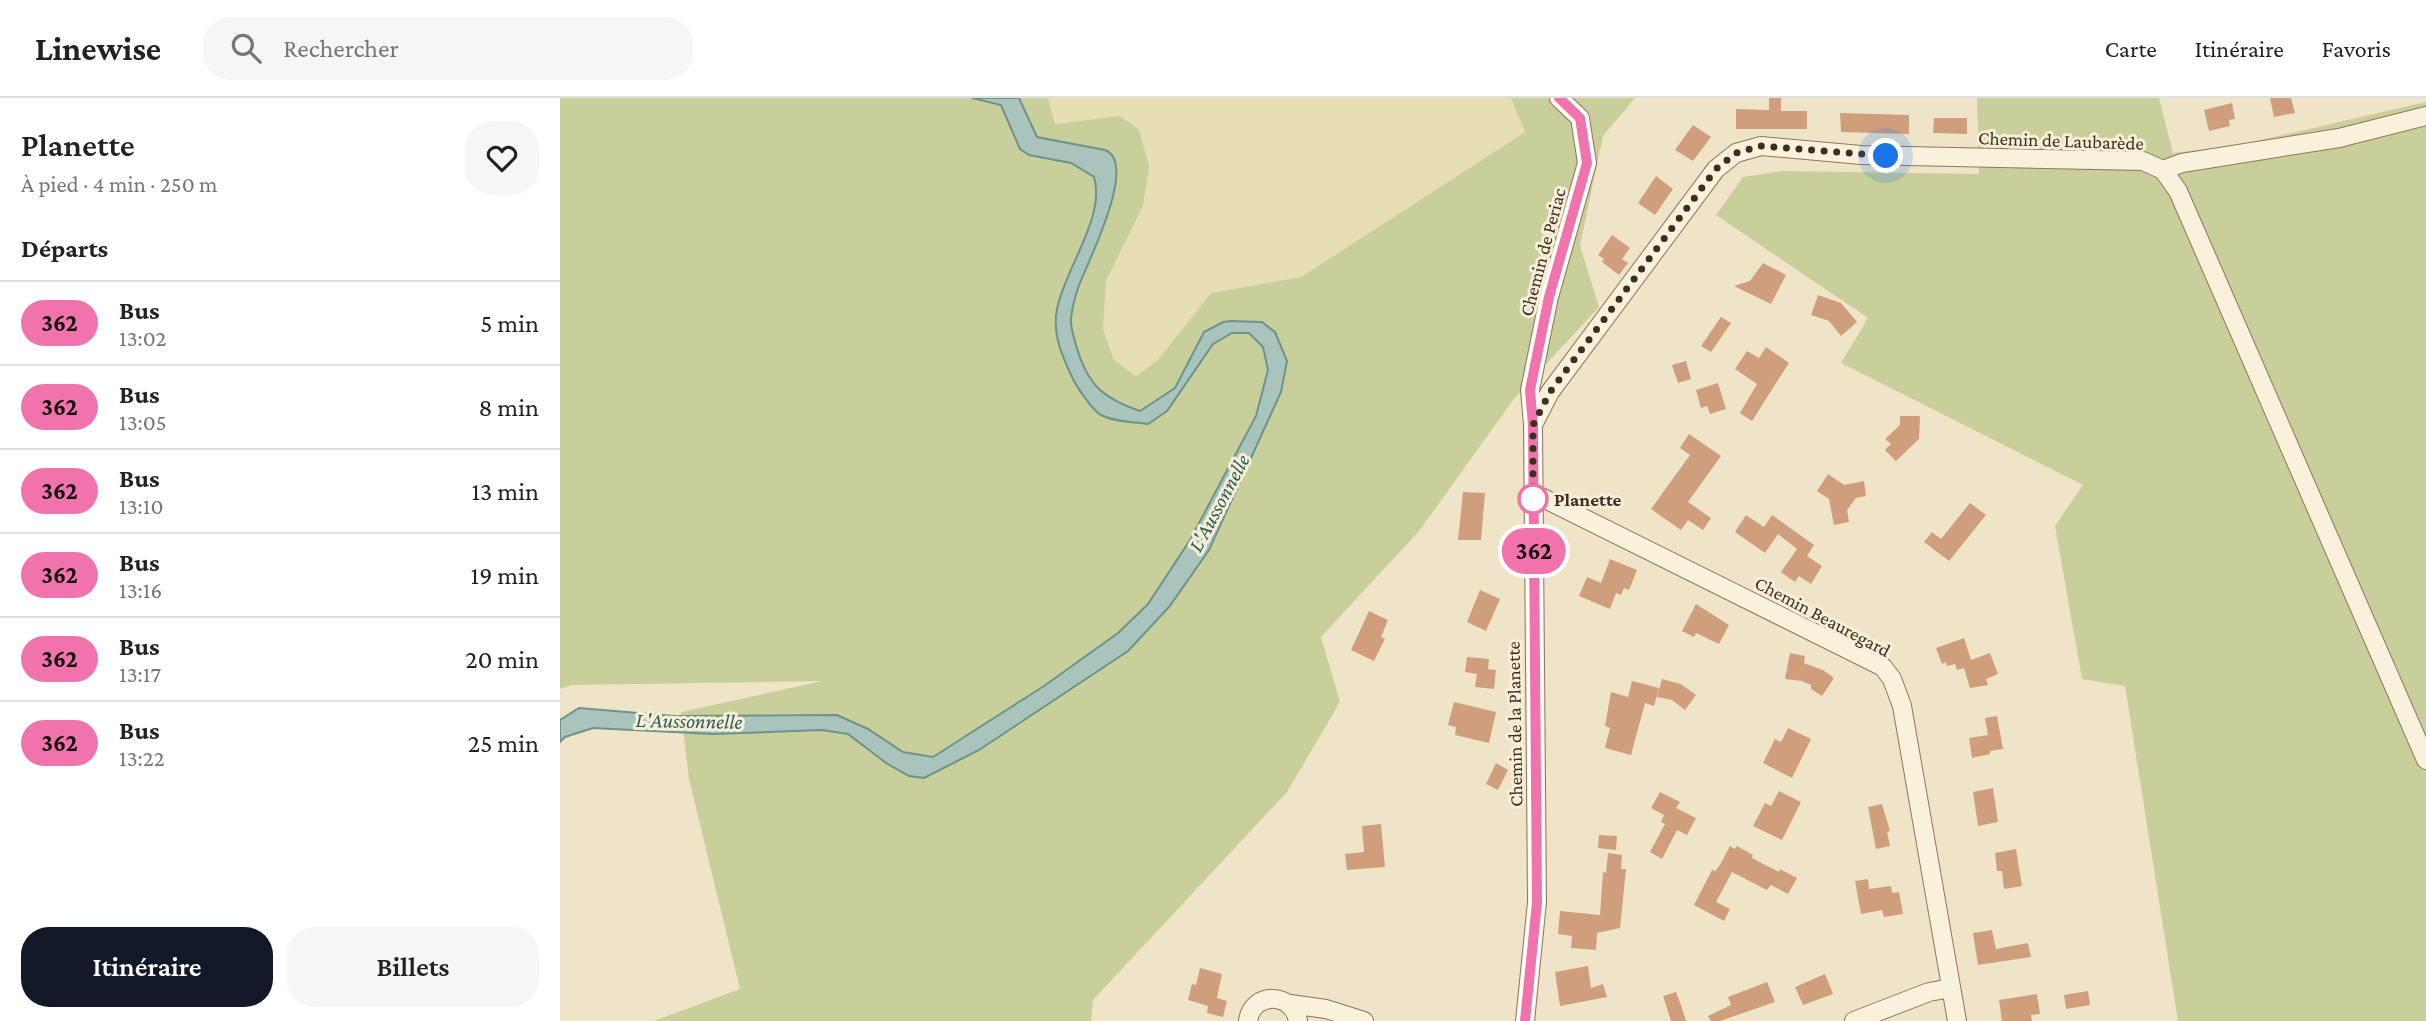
<!DOCTYPE html>
<html lang="fr">
<meta charset="utf-8">
<style>
:root{--surface:#fff;--page:#f6f6f6;--text:#222;--muted:#767676;--line:#e0e0e0;--accent:#111827}
body{margin:0;font-family:"Crimson Pro",serif;background:var(--page);color:var(--text);height:100vh;display:flex;flex-direction:column;font-size:26px;white-space:nowrap}
*{box-sizing:border-box;margin:0}
p{font-size:23px;color:var(--muted)}
.icon{flex:none;width:38px;height:38px;fill:none;stroke:currentColor;stroke-width:2;stroke-linecap:round;stroke-linejoin:round}
.map{position:relative;flex:1;overflow:hidden}
.sheet{display:flex;flex-direction:column;background:var(--surface);width:560px}
.sheet>*{flex:none}
.badge{padding:0 14px;border-radius:23px;font-size:24px;line-height:46px}
.you{position:absolute;width:35px;height:35px;margin:-18px;border:5px solid #fff;border-radius:50%;background:#1a73e8;box-shadow:0 0 0 10px #1a73e833}
.map>.badge{position:absolute;translate:-50% -50%;box-shadow:0 0 0 4px #fff}
h2{padding:0 21px;font-size:26px;line-height:63px}
.round{display:grid;place-items:center;flex:none;width:74px;height:74px;border-radius:28px;background:var(--page)}
.head{display:flex;align-items:center;justify-content:space-between;height:119px;padding:0 21px}
h1{font-size:33px;font-weight:600;line-height:52px}
.button{display:flex;gap:14px;margin-top:auto;padding:14px 21px}
.button a{flex:1;height:80px;border-radius:28px;background:var(--accent);color:#fff;font-size:28px;font-weight:600;line-height:80px;text-align:center}
.button a+a{background:var(--page);color:var(--text)}
ul{padding:0;list-style:none}
li{display:flex;align-items:center;gap:21px;height:84px;padding:0 21px;border-top:2px solid var(--line)}
li div{flex:1}
li b{display:block;font-size:26px}
li em{font-style:normal}
li .badge{min-width:77px;font-weight:700;text-align:center}
header{display:flex;align-items:center;gap:42px;box-sizing:border-box;height:98px;padding:0 35px;background:var(--surface);border-bottom:2px solid var(--line)}
header strong{font-size:33px}
nav{display:flex;gap:38px;margin-inline-start:auto;font-size:24px}
.search{width:490px;height:63px;background:var(--page);display:flex;align-items:center;gap:18px;box-sizing:border-box;padding:0 24px;border-radius:28px;color:var(--muted);font-size:26px}
main{display:flex;flex:1;min-height:0}
.map>svg:first-child{display:block}
.farmland{fill:#e6deb5}
.green{fill:#c9cf9b}
.water{fill:#a9c4bc;stroke:#6f938a;stroke-width:2}
.building{fill:#cf9f7d}
.lines{fill:none;stroke-linecap:round;stroke-linejoin:round}
.minor-casing{stroke:#8d765c;stroke-width:20}
.minor{stroke:#faf1dc;stroke-width:18}
.line-casing{stroke:#fff;stroke-width:16}
.line{stroke:#f073ab;stroke-width:10}
.walk{stroke:#3d2e20;stroke-width:7;stroke-dasharray:0 12.6}
.stop-dot{fill:#fff;stroke:#f073ab;stroke-width:3.5}
.labels{text-anchor:middle;stroke-width:6;stroke-linejoin:round;paint-order:stroke}
.street-label{font-size:19px;fill:#3d2e20;stroke:#f7eed8}
.stop-label{font-size:19px;font-weight:bold;fill:#3d2e20;stroke:#f7eed8;text-anchor:start}
.water-label{font-size:21px;font-style:italic;fill:#2f5d5a;stroke:#f7eed8}
</style>
<header>
<strong>Linewise</strong>
<div class="search"><svg class="icon" aria-label="search" viewBox="0 0 24 24"><circle cx="10" cy="10" r="6"/><path d="M15 15l6 6"/></svg>Rechercher</div>
<nav><a>Carte</a><a>Itinéraire</a><a>Favoris</a></nav>
</header>
<main>
<section class="sheet">
<div class="head"><div><h1>Planette</h1><p>À pied · 4 min · 250 m</p></div><a class="round"><svg class="icon" aria-label="heart" viewBox="0 0 24 24"><path d="M12 20l-8-8c-3-5 5-10 8-4 3-6 11-1 8 4z"/></svg></a></div>
<h2>Départs</h2>
<ul>
<li><span class="badge" style="background:#f073ab;color:#111">362</span><div><b>Bus</b><p>13:02</p></div><em>5 min</em></li>
<li><span class="badge" style="background:#f073ab;color:#111">362</span><div><b>Bus</b><p>13:05</p></div><em>8 min</em></li>
<li><span class="badge" style="background:#f073ab;color:#111">362</span><div><b>Bus</b><p>13:10</p></div><em>13 min</em></li>
<li><span class="badge" style="background:#f073ab;color:#111">362</span><div><b>Bus</b><p>13:16</p></div><em>19 min</em></li>
<li><span class="badge" style="background:#f073ab;color:#111">362</span><div><b>Bus</b><p>13:17</p></div><em>20 min</em></li>
<li><span class="badge" style="background:#f073ab;color:#111">362</span><div><b>Bus</b><p>13:22</p></div><em>25 min</em></li>
</ul>
<div class="button"><a>Itinéraire</a><a>Billets</a></div>
</section>
<div class="map">
<svg width="1866" height="923" viewBox="0 0 1866 923">
<rect width="100%" height="100%" fill="#f0e4c8"/>
<path class="farmland" d="M488,0H951L966,33L741,179L651,195L597,263L576,278L554,262L543,231L546,183L583,108L559,18L495,26Z"/>
<path class="green" d="M0,0H488L495,26L560,18L579,32L589,68L583,108L546,183L543,231L554,262L576,278L597,263L651,195L741,179L965,34L951,0H1075L1043,38L1020,148L1039,209L953,302L859,433L761,539L780,604L727,694L533,902L531,923H94L180,891L129,681L121,614L263,583L12,587L0,591Z
M1417,0H1599L1613,55L1679,47L1866,4V923H1618L1565,588L1522,581L1495,428L1523,387L1281,265L1308,220L1156,117L1183,79L1221,73L1419,76Z"/>
<path class="water" d="M412,0H459L477,39L545,52C579,65 527,165 518,190C515,199 512,211 511,221C510,229 514,239 516,247C527,286 542,300 580,313L615,290L644,234L663,224L671,223L702,224L715,234L727,263L721,294L649,452L609,509L568,553L419,652L364,680L349,678L326,665L288,636L262,632L153,636L33,630L5,639L0,644V622L19,610L114,618L277,617L308,631L343,654L373,659L484,588L558,535L588,506L630,442L696,318L708,272L703,249L689,235H672L653,246L607,313L588,326C573,324 555,324 541,317C533,313 516,288 512,279C502,258 492,235 497,211C505,170 546,119 534,79L511,65L469,57L460,51L441,7Z"/>
<path class="building" d="M1209,0H1221V13H1247V31H1176V11L1209,12Z
M1710,0H1731L1735,15L1714,19Z
M1672,5L1675,21L1669,22L1670,28L1649,33L1644,12Z
M1280,15L1349,17V36L1281,34Z
M1374,20H1407V36L1373,35Z
M1133,27L1151,39L1133,63L1115,52Z
M1096,78L1113,91L1095,117L1078,105Z
M1052,137L1070,150L1062,161L1068,165L1059,177L1042,164L1044,161L1038,157Z
M1203,165L1226,177L1211,206L1174,188L1190,183Z
M1258,197L1281,205L1297,224L1281,238L1269,223L1251,217Z
M1161,219L1171,225L1151,254L1141,248Z
M1206,249L1229,265L1192,323L1180,315L1197,286L1175,271L1187,253L1199,260Z
M1126,263L1131,281L1118,285L1112,267Z
M1158,285L1166,311L1150,316L1147,308L1141,310L1136,292Z
M1340,318H1360L1359,341L1336,363L1325,352L1331,346L1325,341L1340,327Z
M1129,336L1161,358L1128,404L1151,420L1143,432L1128,422L1121,432L1091,411L1130,357L1120,350Z
M1268,376L1284,387L1304,383L1306,398L1296,400L1287,412L1289,424L1274,427L1269,401L1257,393Z
M903,394L925,395L921,442H898Z
M1410,405L1426,417L1389,463L1364,444L1372,434L1381,441Z
M1186,417L1204,429L1212,417L1254,447L1247,458L1262,468L1251,486L1239,478L1235,484L1221,474L1237,451L1218,436L1205,455L1175,434Z
M1050,461L1077,472L1069,492L1064,490L1061,497L1056,495L1050,511L1019,498L1027,479L1041,485Z
M920,492L940,501L926,533L907,524Z
M1136,506L1169,527L1159,546L1136,535L1134,539L1122,533Z
M809,513L828,522L821,539L825,541L814,563L791,552Z
M1404,540L1411,562L1430,555L1438,576L1426,581L1428,587L1410,590L1404,570L1397,572L1395,566L1387,568L1386,564L1382,566L1376,550Z
M1230,555L1245,558L1244,565L1263,572L1274,580L1262,598L1251,591V587L1242,583L1225,581Z
M907,559L929,561L928,571L936,572L934,591L915,589L917,576L905,574Z
M1102,581L1121,586L1136,597L1125,612L1112,602L1097,599Z
M1072,583L1099,590L1094,608L1085,605L1071,657L1045,650L1050,630L1045,628L1051,594L1068,599Z
M894,604L936,614L929,645L895,637L896,629L888,627Z
M1437,618L1443,651L1430,653V656L1412,660L1409,640L1428,637L1425,620Z
M1228,630L1251,641L1232,680L1203,665L1215,641L1221,644Z
M936,665L948,672L938,692L926,686Z
M1433,690L1438,724L1418,728L1413,694Z
M1219,693L1241,704L1222,742L1193,728L1205,705L1211,708Z
M1100,694L1120,704L1116,710L1136,720L1127,737L1117,732L1102,761L1090,754L1105,726L1101,724L1104,717L1091,710Z
M1322,706L1330,733L1327,734L1330,748L1316,751L1308,709Z
M821,726L825,769L787,772L785,756L804,754L802,728Z
M1039,737L1057,738L1056,752L1038,750Z
M1170,748L1175,751L1177,748L1193,757L1192,760L1219,774L1220,771L1237,780L1228,796L1211,787L1207,792L1172,774L1156,804L1170,811L1164,823L1134,807L1152,772L1155,773L1160,767Z
M1456,751L1462,788L1444,791L1442,773H1437L1435,755Z
M1048,755L1062,757L1061,771H1066L1060,830L1037,835L1036,852L1011,850L1012,838L998,836L1000,813L1040,817L1043,774L1046,775Z
M1308,781L1309,791L1331,788L1332,795L1339,794L1343,816L1324,819L1322,812L1301,816L1295,783Z
M1432,832L1436,851L1468,845L1471,859L1418,867L1413,835Z
M1028,868L1031,890L1043,886L1047,899L1000,908L995,874Z
M640,870L662,876L657,900L667,903L663,919L647,915L648,908L628,902L632,886L636,887Z
M1265,876L1273,896L1243,907L1235,889Z
M1207,884L1215,904L1160,923H1151L1148,918L1171,907L1168,899Z
M1528,893L1530,907L1506,911L1504,897Z
M1116,894L1122,910L1126,923H1111L1103,898Z
M1477,896L1480,916L1471,917L1472,923H1442L1439,902Z"/>
<g class="lines">
<g class="minor-casing">
<path id="minor" d="M1603,72L1622,65L1779,40L1866,18
M973,327L990,294L1156,71L1176,55L1201,48L1301,57L1583,63L1603,72L1618,93L1866,662
M973,395L1323,569L1332,581L1342,608L1397,923
M730,906L766,911L804,923
M688,923C692,893 733,894 738,923
M965,923L977,804L973,327L970,292L989,199L1027,65L1020,20L999,0
M1294,923L1369,894L1391,890"/>
</g>
<use href="#minor" class="minor"/>
</g>
<g class="lines">
<g class="line-casing">
<path id="line" d="M965,923L977,804L973,327L970,292L989,199L1027,65L1020,20L999,0"/>
</g>
<use href="#line" class="line"/>
<path class="walk" d="M973,401V327L990,294L1156,71L1176,55L1201,48L1326,58"/>
</g>
<circle class="stop-dot" cx="973" cy="401" r="14"/>
<g class="labels">
<g class="street-label">
<text transform="translate(1501 42) rotate(2)" y="7">Chemin de Laubarède</text>
<text transform="translate(982 154) rotate(-75)" y="7">Chemin de Periac</text>
<text transform="translate(1263 518) rotate(28)" y="7">Chemin Beauregard</text>
<text transform="translate(954 626) rotate(-91)" y="7">Chemin de la Planette</text>
</g>
<g class="stop-label">
<text x="994" y="408">Planette</text>
</g>
<g class="water-label">
<text transform="translate(659 405) rotate(-62)" y="7">L'Aussonnelle</text>
<text transform="translate(129 623) rotate(1)" y="7">L'Aussonnelle</text>
</g>
</g>
</svg>
<div class="you" style="left:1326px;top:58px"></div>
<b class="badge" style="left:974px;top:453px;background:#f073ab;color:#111">362</b>
</div>
</main>
